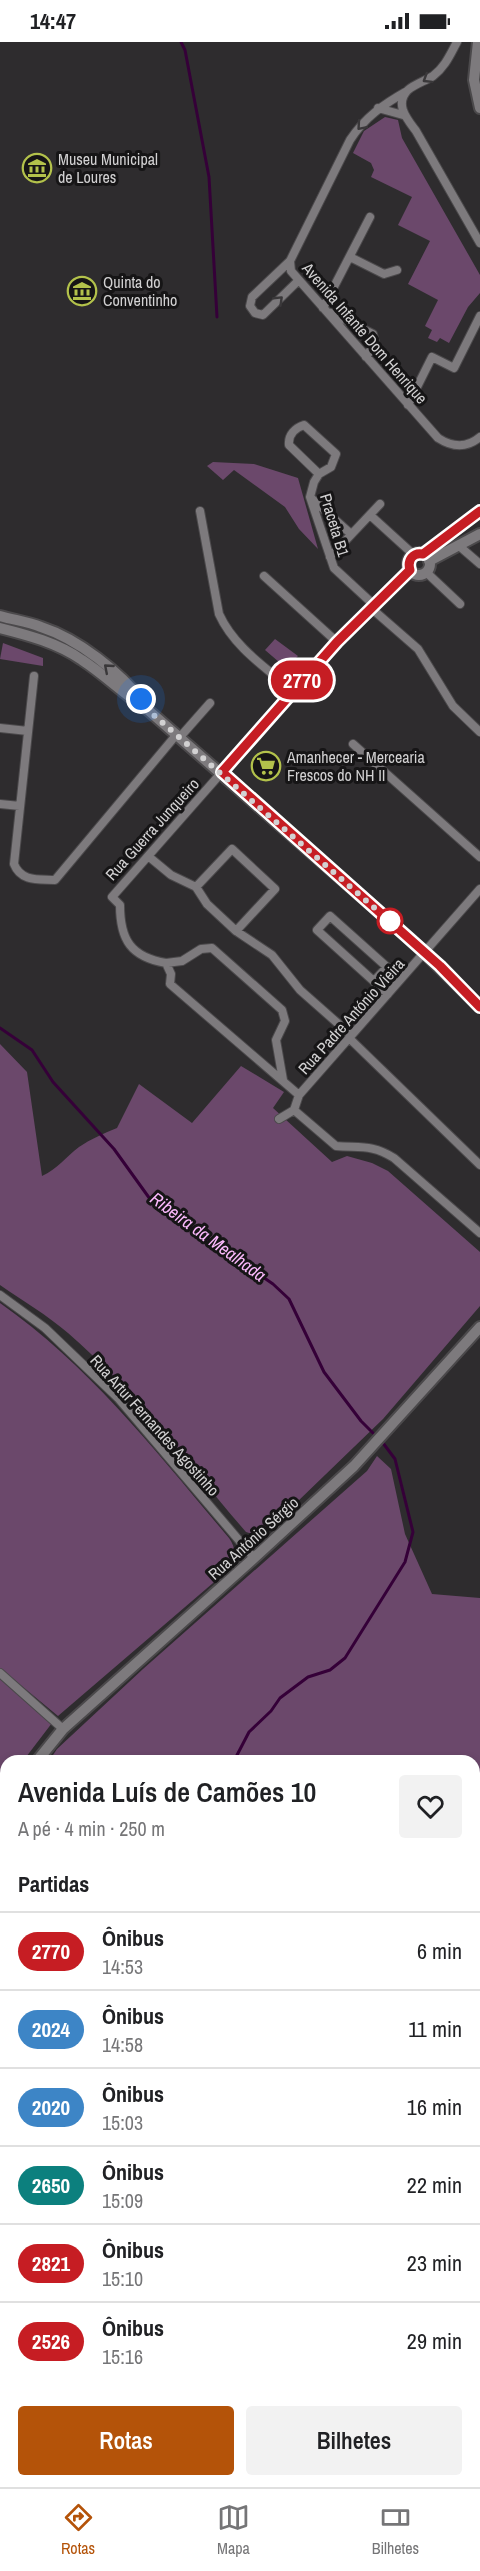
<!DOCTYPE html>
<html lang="pt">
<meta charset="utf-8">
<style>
:root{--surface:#fff;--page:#f2f2f2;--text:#202124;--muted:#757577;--line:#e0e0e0;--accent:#b45309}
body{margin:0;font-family:"Archivo Narrow",sans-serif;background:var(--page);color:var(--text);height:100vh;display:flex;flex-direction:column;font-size:22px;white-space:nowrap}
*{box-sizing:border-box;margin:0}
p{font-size:20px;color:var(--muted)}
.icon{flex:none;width:33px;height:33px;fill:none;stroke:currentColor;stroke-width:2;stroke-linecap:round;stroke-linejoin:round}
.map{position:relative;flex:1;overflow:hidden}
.panel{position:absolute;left:0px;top:1713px;width:480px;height:732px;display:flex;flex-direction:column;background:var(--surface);border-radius:18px 18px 0 0;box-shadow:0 3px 9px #0003}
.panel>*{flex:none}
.badge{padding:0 12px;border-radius:20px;font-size:21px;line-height:39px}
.you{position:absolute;width:30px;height:30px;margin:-15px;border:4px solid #fff;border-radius:50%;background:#1a73e8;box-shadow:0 0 0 9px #1a73e833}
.map>.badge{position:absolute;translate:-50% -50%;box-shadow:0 0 0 3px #fff}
h2{padding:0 18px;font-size:22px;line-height:54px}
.round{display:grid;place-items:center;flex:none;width:63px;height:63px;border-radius:6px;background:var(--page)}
.summary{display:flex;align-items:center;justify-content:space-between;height:102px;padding:0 18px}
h1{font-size:28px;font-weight:600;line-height:45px}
.primary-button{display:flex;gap:12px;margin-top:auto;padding:12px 18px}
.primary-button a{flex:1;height:69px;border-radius:6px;background:var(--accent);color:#fff;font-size:24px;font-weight:600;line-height:69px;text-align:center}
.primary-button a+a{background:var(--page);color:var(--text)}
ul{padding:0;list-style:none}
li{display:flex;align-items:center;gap:18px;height:78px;padding:0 18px;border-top:2px solid var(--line)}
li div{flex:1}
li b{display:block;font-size:22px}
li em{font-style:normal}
li .badge{min-width:66px;font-weight:700;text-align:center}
.status{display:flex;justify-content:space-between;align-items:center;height:42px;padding:0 30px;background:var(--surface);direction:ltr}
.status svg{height:16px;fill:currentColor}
.tabs{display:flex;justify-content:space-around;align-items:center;height:84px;border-top:2px solid var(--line);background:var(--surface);font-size:16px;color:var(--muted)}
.tabs a{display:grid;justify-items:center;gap:3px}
.tabs .current{color:var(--accent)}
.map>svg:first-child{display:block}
.green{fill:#6b486b}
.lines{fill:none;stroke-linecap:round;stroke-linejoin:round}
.stream{stroke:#350038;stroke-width:3}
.street-casing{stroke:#4b494b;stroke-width:10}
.secondary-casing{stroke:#4b494b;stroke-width:14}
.street{stroke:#7d7a7d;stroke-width:8}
.secondary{stroke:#7d7a7d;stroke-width:10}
.oneway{stroke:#3a383a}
.line-casing{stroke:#fff;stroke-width:14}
.line{stroke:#c61d23;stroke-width:9}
.walk{stroke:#d2d1d2;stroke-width:6;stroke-dasharray:0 10.8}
.stop-dot{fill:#fff;stroke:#c61d23;stroke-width:3}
.labels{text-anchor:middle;stroke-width:6;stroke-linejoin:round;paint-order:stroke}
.poi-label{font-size:16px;fill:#d2d1d2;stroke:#161516;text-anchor:start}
.street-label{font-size:16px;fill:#d2d1d2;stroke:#161516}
.water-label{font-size:18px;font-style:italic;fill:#fbb9fc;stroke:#161516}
</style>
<div class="status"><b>14:47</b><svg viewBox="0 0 49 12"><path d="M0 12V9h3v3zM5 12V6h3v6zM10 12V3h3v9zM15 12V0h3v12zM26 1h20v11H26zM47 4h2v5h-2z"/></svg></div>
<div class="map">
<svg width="480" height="2445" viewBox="0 0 480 2445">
<rect width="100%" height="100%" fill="#2e2c2e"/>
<path class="green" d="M385,75L398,78L402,96L480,233V251L468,265L449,301L440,296L437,300L428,296L432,288L425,284L438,258L408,242L430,199L398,183L412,155L371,135L374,128L371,121L353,111L364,89Z
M213,420L254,422L298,436L318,507L299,487L285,465L234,428L223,438L207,424Z
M275,597L298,614L286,626L265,608Z
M3,601L43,616V624L0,617Z
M0,1002L27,1030L42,1134C57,1127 66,1115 79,1105C91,1097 104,1091 117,1086L139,1042L192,1081L241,1024L284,1050L273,1066L332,1120L347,1114L372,1121L388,1129L480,1210V1264L383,1377L267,1489L256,1493L246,1490C188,1423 135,1349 68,1291C47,1273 23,1259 0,1243Z
M0,1261C91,1325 158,1412 229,1496C237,1507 236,1518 227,1529L58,1674L0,1626Z
M377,1414L391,1427L405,1492L432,1552L480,1556V2095L474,2097V1719H49L57,1707L143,1627L367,1429Z
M0,1637L52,1681L23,1719H6V1747L0,1757Z
M6,1801V1971L0,1966V1821Z
M0,2163L6,2195V2319L0,2320Z
M474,2277L480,2282V2381L474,2383Z
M6,2329V2439H49L50,2445H0V2330Z
M480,2407V2445H346L370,2439H474V2409Z
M76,2439H235L179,2445H77Z"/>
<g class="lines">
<path class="stream" d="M181,0L185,8L209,135L217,275
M0,986L32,1008L53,1040L114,1107L150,1157L273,1242L289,1257L324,1330L361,1379L373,1391
M228,1719L236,1715L249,1690L271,1669L280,1656L308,1635L330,1628L345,1616L405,1520L413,1490L395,1417L383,1401"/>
<g class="street-casing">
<path id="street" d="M457,0C450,13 445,25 433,34C425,39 415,42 408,48C394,62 407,77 416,89L480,201
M407,49C384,62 365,75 350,98L290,219L291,229L438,396C452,405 466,407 480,395
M378,66L403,73
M350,215L384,232L397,228
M290,219L252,255L250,264L255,271L263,273L299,238
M323,266L370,175
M331,271L373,292L375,301L366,315
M408,363L432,315L454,326L480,274
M319,432L331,425L336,412L304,383C295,386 288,393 289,403L319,432L314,440L310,455L334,526L374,563
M311,456L351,492
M200,469L219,572C234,605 265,625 292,648
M370,473L414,513
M458,503L480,522
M330,515L380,462
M426,530L460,562
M264,534L337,600
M371,566L418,607L453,664L480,690
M34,634L14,822C21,840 39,837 55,838L177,692
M0,686L28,689
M180,695L210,661
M353,702L480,815
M222,730L112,855L120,863C120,898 131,915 166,921L171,932L170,942L299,1053
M0,762L20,764
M148,814L171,833L196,845L207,862L236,889L272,913L300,948L351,993
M196,845L232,807L275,847L236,889
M166,921L182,919L201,907L212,906L282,968L285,979L276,998L283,1038
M374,939L387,925L330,874L317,888L388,952
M349,996L480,1123
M294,1068L299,1053L480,847
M294,1068L336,1104C360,1106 372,1102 394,1116L480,1191
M279,1077L294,1068
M0,1253L45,1286L118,1356L254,1516
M0,1631L63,1687
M474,2401L480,2398
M301,2445L327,2439"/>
</g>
<g class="secondary-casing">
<path id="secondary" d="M478,0L474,38L480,66
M408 522a11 11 0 1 1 22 0a11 11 0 1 1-22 0Z
M423,512L480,469
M429,519L480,492
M0,574C14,578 28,580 41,585C78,597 120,630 143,660
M0,586C28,593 58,601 82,618C105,633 125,653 148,668L410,897L480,965
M222,730L337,600L410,528
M37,1719L63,1687L254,1516L354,1424L480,1285
M0,1786L6,1773
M0,1977L6,1979
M0,2097L6,2130
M474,2102H480
M60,2439L61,2445"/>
</g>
<use href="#street" class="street"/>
<use href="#secondary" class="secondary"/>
</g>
<defs><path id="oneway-chevron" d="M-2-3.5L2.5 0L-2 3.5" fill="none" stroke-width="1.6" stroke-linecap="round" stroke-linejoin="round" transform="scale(1.5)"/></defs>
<g class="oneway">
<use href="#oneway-chevron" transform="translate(427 37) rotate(148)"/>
<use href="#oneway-chevron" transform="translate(361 84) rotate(131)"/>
<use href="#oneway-chevron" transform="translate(279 258) rotate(-44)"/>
<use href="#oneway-chevron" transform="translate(108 626) rotate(-139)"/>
</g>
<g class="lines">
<g class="line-casing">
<path id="line" d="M480,469L423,512C413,510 407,518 410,528L337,600L222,730L440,924L480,965"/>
</g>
<use href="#line" class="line"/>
<path class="walk" d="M141,657L148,668L394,883L390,879"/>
</g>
<defs>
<g id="museum-ring" transform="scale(1.5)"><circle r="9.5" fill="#161516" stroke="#b3c24b" stroke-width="1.5"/><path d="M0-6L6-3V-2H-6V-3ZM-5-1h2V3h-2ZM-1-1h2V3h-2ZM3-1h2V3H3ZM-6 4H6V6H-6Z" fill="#b3c24b"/></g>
<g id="supermarket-ring" transform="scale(1.5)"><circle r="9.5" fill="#161516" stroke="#b3c24b" stroke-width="1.5"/><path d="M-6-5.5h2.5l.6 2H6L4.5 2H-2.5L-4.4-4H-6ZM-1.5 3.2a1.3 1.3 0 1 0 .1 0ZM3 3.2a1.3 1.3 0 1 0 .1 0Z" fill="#b3c24b"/></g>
</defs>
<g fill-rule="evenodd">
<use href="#museum-ring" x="37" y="126"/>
<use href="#museum-ring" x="82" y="249"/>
<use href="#supermarket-ring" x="266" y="724"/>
</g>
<circle class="stop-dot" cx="390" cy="879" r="12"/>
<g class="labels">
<g class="poi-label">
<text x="58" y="123">Museu Municipal<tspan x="58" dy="18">de Loures</tspan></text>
<text x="103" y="246">Quinta do<tspan x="103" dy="18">Conventinho</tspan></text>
<text x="287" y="721">Amanhecer - Mercearia<tspan x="287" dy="18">Frescos do NH II</tspan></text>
</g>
<g class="street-label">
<text transform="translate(365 291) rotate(49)" y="6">Avenida Infante Dom Henrique</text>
<text transform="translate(335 483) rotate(73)" y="6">Praceta B1</text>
<text transform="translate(152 787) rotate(-48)" y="6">Rua Guerra Junqueiro</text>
<text transform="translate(351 974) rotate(-48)" y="6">Rua Padre António Vieira</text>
<text transform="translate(155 1383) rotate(48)" y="6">Rua Artur Fernandes Agostinho</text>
<text transform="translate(253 1496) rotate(-42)" y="6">Rua António Sérgio</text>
</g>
<g class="water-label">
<text transform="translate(208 1195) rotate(36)" y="6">Ribeira da Mealhada</text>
</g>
</g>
</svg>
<div class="you" style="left:141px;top:657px"></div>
<b class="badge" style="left:302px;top:638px;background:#c61d23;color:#fff">2770</b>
<section class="panel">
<div class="summary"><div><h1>Avenida Luís de Camões 10</h1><p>A pé · 4 min · 250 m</p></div><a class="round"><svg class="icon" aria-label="heart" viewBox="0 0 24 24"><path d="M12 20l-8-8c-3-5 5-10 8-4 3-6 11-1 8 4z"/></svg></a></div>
<h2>Partidas</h2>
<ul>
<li><span class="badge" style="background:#c61d23;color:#fff">2770</span><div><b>Ônibus</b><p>14:53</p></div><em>6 min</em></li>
<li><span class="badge" style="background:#3d85c6;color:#fff">2024</span><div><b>Ônibus</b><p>14:58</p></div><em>11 min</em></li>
<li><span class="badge" style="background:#3d85c6;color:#fff">2020</span><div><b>Ônibus</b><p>15:03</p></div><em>16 min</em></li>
<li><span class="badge" style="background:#0c807e;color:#fff">2650</span><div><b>Ônibus</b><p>15:09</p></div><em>22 min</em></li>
<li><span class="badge" style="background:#c61d23;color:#fff">2821</span><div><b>Ônibus</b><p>15:10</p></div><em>23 min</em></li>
<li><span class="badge" style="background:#c61d23;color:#fff">2526</span><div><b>Ônibus</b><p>15:16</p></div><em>29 min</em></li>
</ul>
<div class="primary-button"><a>Rotas</a><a>Bilhetes</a></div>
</section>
</div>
<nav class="tabs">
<a class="current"><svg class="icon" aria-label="directions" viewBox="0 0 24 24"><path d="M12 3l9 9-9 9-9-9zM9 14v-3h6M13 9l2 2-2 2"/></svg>Rotas</a>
<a><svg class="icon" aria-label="map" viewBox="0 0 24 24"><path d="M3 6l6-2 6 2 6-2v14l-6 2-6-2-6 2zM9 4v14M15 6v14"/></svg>Mapa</a>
<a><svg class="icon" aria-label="tickets" viewBox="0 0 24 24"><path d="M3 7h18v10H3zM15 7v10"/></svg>Bilhetes</a>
</nav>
